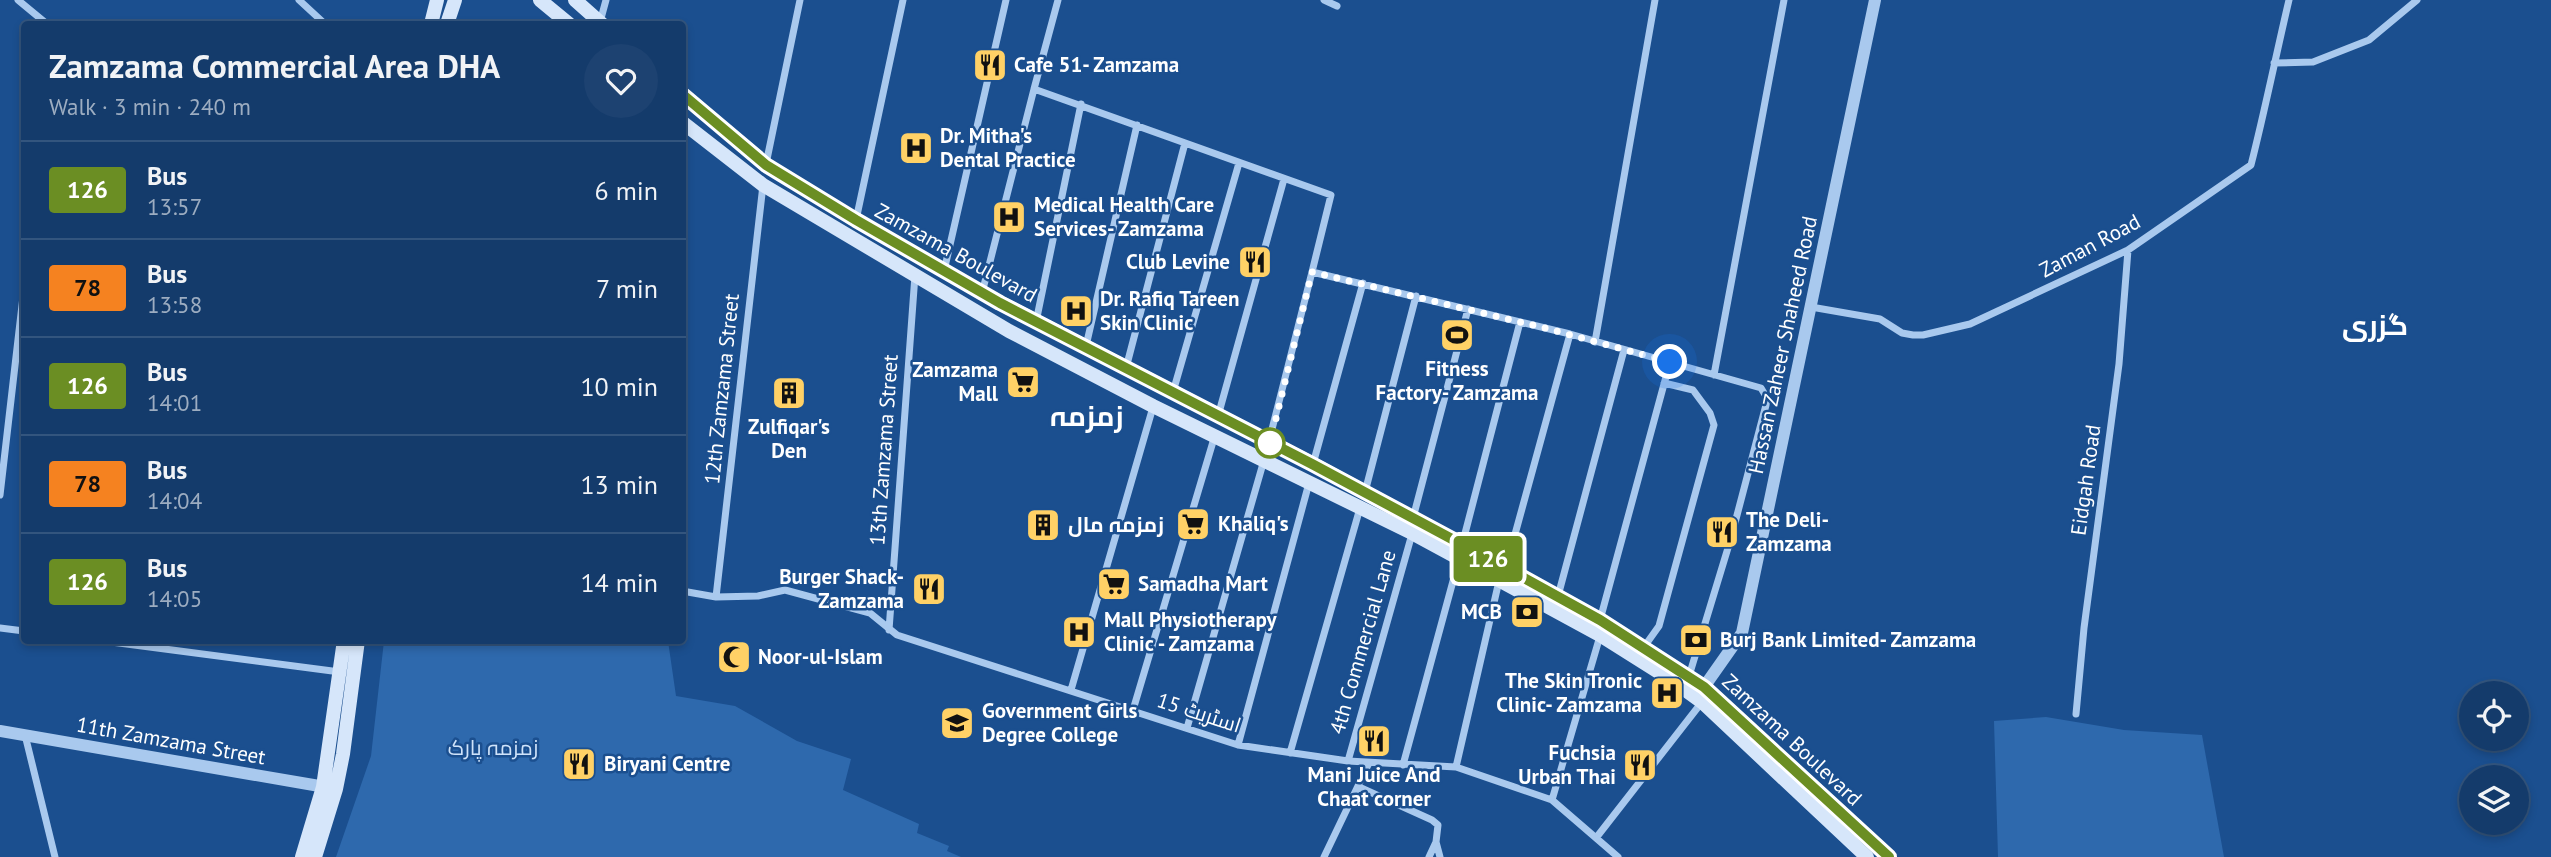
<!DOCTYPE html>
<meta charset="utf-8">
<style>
:root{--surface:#143b6b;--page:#1d4271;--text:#f1f3f6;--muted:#9dadc1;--line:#33557e}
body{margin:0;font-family:"PT Sans",Cairo,sans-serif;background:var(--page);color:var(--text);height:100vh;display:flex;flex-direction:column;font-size:26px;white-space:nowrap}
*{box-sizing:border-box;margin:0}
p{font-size:23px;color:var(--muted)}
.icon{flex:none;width:38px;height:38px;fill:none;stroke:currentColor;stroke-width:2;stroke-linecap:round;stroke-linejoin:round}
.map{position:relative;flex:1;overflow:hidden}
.details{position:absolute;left:21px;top:21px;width:665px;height:623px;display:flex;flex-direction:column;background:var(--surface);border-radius:7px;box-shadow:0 4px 10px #0003,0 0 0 2px var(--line)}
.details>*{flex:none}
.badge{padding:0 14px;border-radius:5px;font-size:24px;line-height:46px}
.controls{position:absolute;left:2459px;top:681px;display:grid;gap:14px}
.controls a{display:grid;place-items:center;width:70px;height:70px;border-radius:50%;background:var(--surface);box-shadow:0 4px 10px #0003,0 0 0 2px var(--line);font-size:35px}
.you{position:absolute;width:35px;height:35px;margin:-18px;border:5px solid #fff;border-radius:50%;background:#1a73e8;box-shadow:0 0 0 10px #1a73e833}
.map>.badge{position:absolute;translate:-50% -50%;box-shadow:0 0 0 4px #fff}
.round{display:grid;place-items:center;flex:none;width:74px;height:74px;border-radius:37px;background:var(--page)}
.summary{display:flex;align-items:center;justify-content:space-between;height:119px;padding:0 28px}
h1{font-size:33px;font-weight:600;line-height:52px}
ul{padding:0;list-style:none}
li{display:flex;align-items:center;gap:21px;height:98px;padding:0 28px;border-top:2px solid var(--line)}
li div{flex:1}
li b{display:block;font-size:26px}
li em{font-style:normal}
li .badge{min-width:77px;font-weight:700;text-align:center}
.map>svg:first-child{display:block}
.green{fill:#2e69ad}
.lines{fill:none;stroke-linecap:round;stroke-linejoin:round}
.minor{stroke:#a9c9ee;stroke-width:7}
.tertiary{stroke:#a9c9ee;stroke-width:12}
.secondary{stroke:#d6e6fa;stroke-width:14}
.line-casing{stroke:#fff;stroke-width:16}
.line{stroke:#6b8e23;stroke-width:10}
.walk{stroke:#fff;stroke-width:7;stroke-dasharray:0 12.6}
.stop-dot{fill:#fff;stroke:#6b8e23;stroke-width:3.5}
.labels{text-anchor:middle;stroke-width:5;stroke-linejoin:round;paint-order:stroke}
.poi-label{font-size:21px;font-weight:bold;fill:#fff;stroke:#1b4f8f;text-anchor:start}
.street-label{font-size:21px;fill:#fff;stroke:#1b4f8f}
.park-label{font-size:21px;fill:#cfe3fa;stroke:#1b4f8f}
.district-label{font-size:28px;font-weight:bold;fill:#fff;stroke:#1b4f8f}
</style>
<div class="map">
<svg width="2551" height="857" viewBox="0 0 2551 857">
<rect width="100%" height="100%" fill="#1b4f8f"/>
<path class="green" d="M384,641H668L676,696L735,706L797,741L851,759L843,790L919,824L917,833L949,846L947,851L961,857H336L371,756Z
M2046,717L2124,730L2202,735L2224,857H1998L1994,721Z"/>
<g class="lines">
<path class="minor" d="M18,0L47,24
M299,0L325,24
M1058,0L1034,89L1331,195L1312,272L1570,334L1761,388L1767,398L1766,405L1731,538L1689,676
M1324,0L1337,6
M600,22L606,0
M2274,63L2313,62L2369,40L2417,0
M766,164L800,0
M856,220L903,0
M944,271L1006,0
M982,293L1034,89
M1811,307L1880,319L1902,333L1913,335H1923L1970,324L2128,250L2251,165C2265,110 2276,55 2289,0
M1036,322L1081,104
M1595,342L1655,0
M1086,346L1137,125
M1126,368L1185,143
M1714,375L1784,0
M1173,392L1239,163
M1218,416L1284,179
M1269,441L1312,272
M1313,464L1363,283
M1365,492L1416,296
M0,495L24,288
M1413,518L1468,309
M1462,545L1520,322
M1506,567L1570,334
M682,591L716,597L758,596L785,590L870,613L897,635L1238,745L1348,761L1456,767L1552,800L1618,857
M1558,596L1624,350
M716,597L763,185
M1600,620L1670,362
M0,628L24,631
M889,630L915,275
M96,640L340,672
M1644,647L1659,626L1714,425L1710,413L1693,390L1664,383
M1071,690L1153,407
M1133,710L1215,435
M2076,714L2084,628L2119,364L2128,250
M1187,728L1264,460
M25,735L55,857
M1238,745L1309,483
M1290,753L1360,508
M1348,761L1412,534
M1403,765L1459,559
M1456,767L1499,581
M1359,787L1432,820L1438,825L1436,842L1440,857
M1552,800L1600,636
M1596,838L1702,702
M1324,857L1369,763
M1429,857L1436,842"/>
<path class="tertiary" d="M1704,687L1742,633L1875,0
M0,731L331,788"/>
<path class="secondary" d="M540,0L569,24
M575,0L602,24
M431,24L437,0
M447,24L455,0
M682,94L766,165L856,220L982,293L1313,464L1506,568L1600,620L1704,687L1889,857
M682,122L763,185L1009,331L1153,406L1412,533L1600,635L1673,681L1702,702L1867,857
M302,857L323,787L344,640
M315,857L336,789L343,754L358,640"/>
</g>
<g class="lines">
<g class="line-casing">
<path id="line" d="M682,94L766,165L856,220L1000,303L1312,464L1506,568L1600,620L1704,687L1889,857"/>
</g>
<use href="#line" class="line"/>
<path class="walk" d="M1270,443L1312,272L1545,328L1670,362"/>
</g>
<defs>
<g id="restaurant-square" transform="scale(1.75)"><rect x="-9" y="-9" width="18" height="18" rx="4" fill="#ffd166" stroke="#1b4f8f"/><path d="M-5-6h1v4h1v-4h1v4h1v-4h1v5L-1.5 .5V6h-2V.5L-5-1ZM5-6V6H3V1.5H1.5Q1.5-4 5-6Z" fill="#111"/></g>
<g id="hospital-square" transform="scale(1.75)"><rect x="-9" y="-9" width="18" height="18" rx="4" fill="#ffd166" stroke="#1b4f8f"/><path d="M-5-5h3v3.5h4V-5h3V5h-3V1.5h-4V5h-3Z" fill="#111"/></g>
<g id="stadium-square" transform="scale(1.75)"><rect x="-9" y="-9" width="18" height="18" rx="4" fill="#ffd166" stroke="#1b4f8f"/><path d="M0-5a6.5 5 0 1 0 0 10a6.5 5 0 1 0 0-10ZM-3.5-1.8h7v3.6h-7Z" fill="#111"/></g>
<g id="supermarket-square" transform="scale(1.75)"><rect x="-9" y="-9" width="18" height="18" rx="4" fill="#ffd166" stroke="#1b4f8f"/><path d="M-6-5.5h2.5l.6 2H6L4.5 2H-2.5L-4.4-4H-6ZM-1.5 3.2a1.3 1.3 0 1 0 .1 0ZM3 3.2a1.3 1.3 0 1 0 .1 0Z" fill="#111"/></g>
<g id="building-square" transform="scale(1.75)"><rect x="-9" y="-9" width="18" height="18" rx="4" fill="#ffd166" stroke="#1b4f8f"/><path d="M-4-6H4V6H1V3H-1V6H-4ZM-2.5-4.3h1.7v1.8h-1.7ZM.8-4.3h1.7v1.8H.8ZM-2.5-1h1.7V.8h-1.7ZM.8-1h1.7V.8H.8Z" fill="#111"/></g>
<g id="bank-square" transform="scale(1.75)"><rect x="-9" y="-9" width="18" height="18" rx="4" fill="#ffd166" stroke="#1b4f8f"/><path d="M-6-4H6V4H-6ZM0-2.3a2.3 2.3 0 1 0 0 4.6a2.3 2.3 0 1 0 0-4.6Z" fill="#111"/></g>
<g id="mosque-square" transform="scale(1.75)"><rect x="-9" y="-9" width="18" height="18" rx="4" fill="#ffd166" stroke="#1b4f8f"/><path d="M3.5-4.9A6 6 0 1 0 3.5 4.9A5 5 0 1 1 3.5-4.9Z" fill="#111"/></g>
<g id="university-square" transform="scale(1.75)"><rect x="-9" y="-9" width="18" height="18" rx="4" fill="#ffd166" stroke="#1b4f8f"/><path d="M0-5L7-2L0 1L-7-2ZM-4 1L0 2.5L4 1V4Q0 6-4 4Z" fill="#111"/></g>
</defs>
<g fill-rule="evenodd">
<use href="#restaurant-square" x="990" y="65"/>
<use href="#hospital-square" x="916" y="148"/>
<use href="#hospital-square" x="1009" y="217"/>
<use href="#restaurant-square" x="1255" y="262"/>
<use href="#hospital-square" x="1076" y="311"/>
<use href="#stadium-square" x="1457" y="335"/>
<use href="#supermarket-square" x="1023" y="382"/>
<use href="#building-square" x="789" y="393"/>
<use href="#supermarket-square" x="1193" y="524"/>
<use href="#building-square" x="1043" y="525"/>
<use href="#restaurant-square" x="1722" y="532"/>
<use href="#supermarket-square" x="1114" y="584"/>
<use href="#restaurant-square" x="929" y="589"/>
<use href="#bank-square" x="1527" y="612"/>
<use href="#hospital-square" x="1079" y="632"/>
<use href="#bank-square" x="1696" y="640"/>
<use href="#mosque-square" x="734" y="657"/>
<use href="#hospital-square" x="1667" y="693"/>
<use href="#university-square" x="957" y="723"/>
<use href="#restaurant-square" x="1374" y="741"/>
<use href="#restaurant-square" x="579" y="764"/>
<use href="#restaurant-square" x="1640" y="765"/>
</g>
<circle class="stop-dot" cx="1270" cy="443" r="14"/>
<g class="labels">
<g class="poi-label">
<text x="1014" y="72">Cafe 51- Zamzama</text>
<text x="940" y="143">Dr. Mitha's<tspan x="940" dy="24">Dental Practice</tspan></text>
<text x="1034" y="212">Medical Health Care<tspan x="1034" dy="24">Services- Zamzama</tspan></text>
<text x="1230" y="269" text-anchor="end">Club Levine</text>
<text x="1100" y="306">Dr. Rafiq Tareen<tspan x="1100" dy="24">Skin Clinic</tspan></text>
<text x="1457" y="376" text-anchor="middle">Fitness<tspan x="1457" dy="24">Factory- Zamzama</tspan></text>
<text x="998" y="377" text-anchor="end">Zamzama<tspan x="998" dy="24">Mall</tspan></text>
<text x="789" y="434" text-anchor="middle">Zulfiqar's<tspan x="789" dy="24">Den</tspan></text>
<text x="1746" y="527">The Deli-<tspan x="1746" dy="24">Zamzama</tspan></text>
<text x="1218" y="531">Khaliq's</text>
<text x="1068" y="532">زمزمہ مال</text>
<text x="904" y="584" text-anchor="end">Burger Shack-<tspan x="904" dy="24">Zamzama</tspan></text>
<text x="1138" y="591">Samadha Mart</text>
<text x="1502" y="619" text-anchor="end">MCB</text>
<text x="1104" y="627">Mall Physiotherapy<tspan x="1104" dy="24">Clinic - Zamzama</tspan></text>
<text x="1720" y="647">Burj Bank Limited- Zamzama</text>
<text x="758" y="664">Noor-ul-Islam</text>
<text x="1642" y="688" text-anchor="end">The Skin Tronic<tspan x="1642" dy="24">Clinic- Zamzama</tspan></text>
<text x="982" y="718">Government Girls<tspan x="982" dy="24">Degree College</tspan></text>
<text x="1616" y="760" text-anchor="end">Fuchsia<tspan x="1616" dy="24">Urban Thai</tspan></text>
<text x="604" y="771">Biryani Centre</text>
<text x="1374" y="782" text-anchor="middle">Mani Juice And<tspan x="1374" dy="24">Chaat corner</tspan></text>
</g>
<g class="street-label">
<text transform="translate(2090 246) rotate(-28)" y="7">Zaman Road</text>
<text transform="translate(956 253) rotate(29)" y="7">Zamzama Boulevard</text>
<text transform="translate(1783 345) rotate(-78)" y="7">Hassan Zaheer Shaheed Road</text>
<text transform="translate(722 389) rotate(-84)" y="7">12th Zamzama Street</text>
<text transform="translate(884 450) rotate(-86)" y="7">13th Zamzama Street</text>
<text transform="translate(2086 480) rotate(-82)" y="7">Eidgah Road</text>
<text transform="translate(1363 642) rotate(-74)" y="7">4th Commercial Lane</text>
<text transform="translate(1199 713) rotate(18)" y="7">اسٹریٹ 15</text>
<text transform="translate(1792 740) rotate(43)" y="7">Zamzama Boulevard</text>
<text transform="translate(171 741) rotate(10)" y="7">11th Zamzama Street</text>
</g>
<g class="park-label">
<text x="493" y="755">زمزمہ پارک</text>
</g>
<g class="district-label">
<text x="2375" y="335">گزری</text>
<text x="1087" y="426">زمزمہ</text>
</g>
</g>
</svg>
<div class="controls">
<a><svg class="icon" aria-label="locate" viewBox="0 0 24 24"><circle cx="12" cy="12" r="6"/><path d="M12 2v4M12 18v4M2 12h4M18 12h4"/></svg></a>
<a><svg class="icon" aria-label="layers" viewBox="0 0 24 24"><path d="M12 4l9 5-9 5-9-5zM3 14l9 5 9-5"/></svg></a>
</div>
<div class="you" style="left:1670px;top:362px"></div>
<b class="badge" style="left:1488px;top:559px;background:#6b8e23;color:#fff">126</b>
<section class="details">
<div class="summary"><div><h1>Zamzama Commercial Area DHA</h1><p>Walk · 3 min · 240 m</p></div><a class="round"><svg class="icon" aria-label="heart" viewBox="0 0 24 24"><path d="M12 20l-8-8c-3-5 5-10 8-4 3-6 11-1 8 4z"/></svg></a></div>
<ul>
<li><span class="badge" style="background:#6b8e23;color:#fff">126</span><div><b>Bus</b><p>13:57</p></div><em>6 min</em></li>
<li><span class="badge" style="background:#f58220;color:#111">78</span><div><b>Bus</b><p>13:58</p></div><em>7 min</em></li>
<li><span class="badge" style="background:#6b8e23;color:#fff">126</span><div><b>Bus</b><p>14:01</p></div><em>10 min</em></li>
<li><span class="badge" style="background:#f58220;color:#111">78</span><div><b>Bus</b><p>14:04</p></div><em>13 min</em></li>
<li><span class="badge" style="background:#6b8e23;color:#fff">126</span><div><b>Bus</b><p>14:05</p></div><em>14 min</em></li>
</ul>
</section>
</div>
